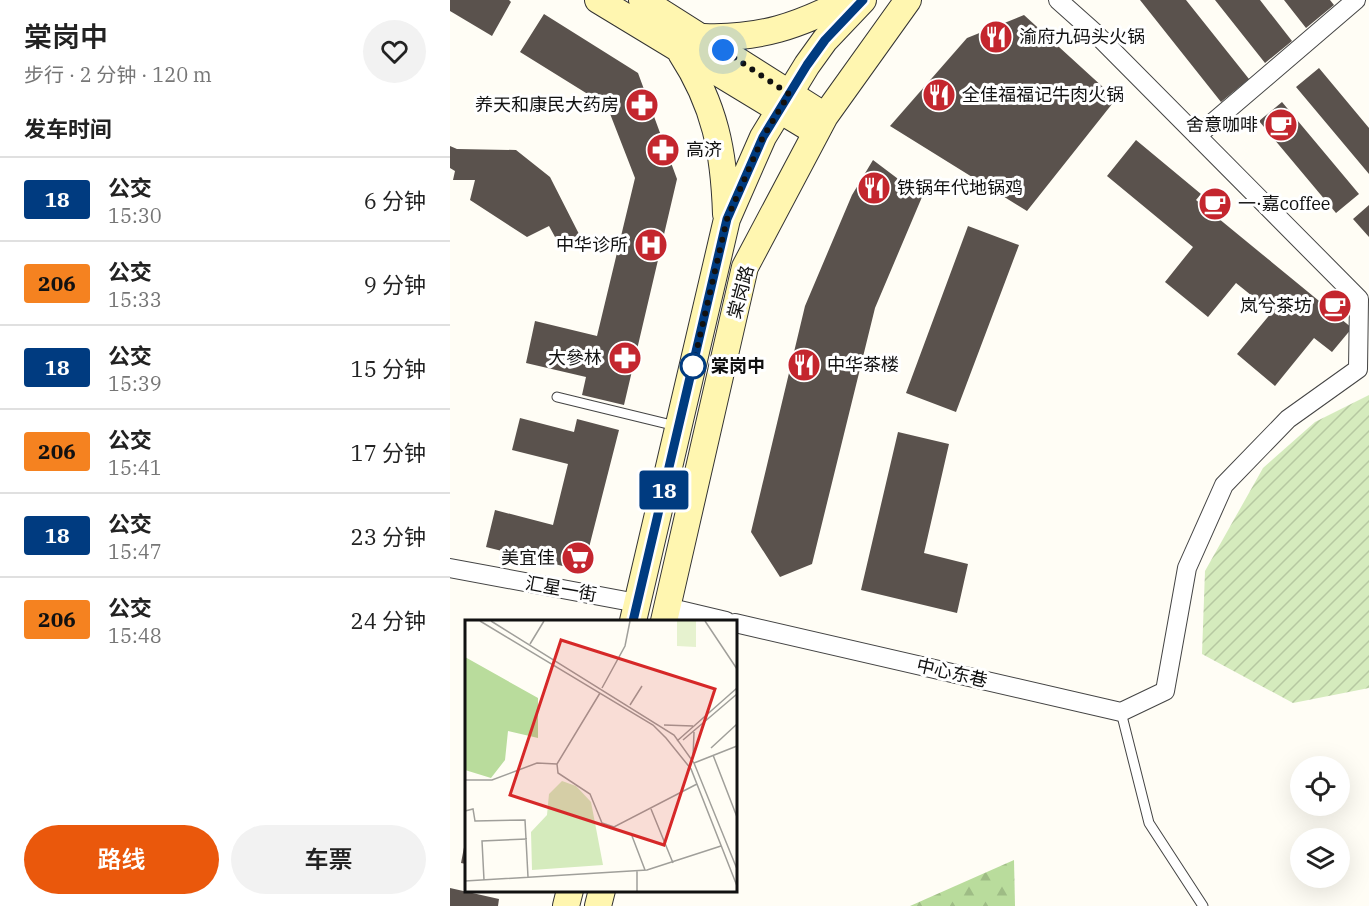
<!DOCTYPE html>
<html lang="zh">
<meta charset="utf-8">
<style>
:root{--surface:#fff;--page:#f2f2f2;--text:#222;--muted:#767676;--line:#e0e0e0;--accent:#ea580c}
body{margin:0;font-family:"IBM Plex Serif","Noto Sans SC",serif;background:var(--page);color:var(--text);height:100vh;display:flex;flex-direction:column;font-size:22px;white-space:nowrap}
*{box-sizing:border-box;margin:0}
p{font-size:20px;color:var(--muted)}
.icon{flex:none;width:33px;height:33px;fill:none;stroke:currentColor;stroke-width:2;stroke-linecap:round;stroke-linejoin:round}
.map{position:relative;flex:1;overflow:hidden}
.side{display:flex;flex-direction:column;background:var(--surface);width:450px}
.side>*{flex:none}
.badge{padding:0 12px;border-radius:4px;font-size:21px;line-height:39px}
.controls{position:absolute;left:840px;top:756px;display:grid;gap:12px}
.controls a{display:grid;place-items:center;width:60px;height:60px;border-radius:50%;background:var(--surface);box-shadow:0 6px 24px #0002;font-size:30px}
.you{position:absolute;width:30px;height:30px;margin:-15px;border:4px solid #fff;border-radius:50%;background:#1a73e8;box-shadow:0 0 0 9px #1a73e833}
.map>.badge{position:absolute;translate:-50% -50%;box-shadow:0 0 0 3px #fff}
h2{padding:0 24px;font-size:22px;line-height:54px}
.round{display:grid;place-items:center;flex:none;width:63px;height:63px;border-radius:32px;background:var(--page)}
.head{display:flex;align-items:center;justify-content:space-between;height:102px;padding:0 24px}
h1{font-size:28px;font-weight:600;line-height:45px}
.button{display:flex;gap:12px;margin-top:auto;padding:12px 24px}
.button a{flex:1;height:69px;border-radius:36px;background:var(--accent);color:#fff;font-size:24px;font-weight:600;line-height:69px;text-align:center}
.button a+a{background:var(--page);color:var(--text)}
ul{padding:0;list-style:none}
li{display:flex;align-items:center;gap:18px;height:84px;padding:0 24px;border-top:2px solid var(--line)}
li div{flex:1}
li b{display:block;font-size:22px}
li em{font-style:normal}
li .badge{min-width:66px;font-weight:700;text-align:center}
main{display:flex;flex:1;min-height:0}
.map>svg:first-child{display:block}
.forest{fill:url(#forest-firs)}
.garden{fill:url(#garden-furrows)}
.building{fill:#5a524d}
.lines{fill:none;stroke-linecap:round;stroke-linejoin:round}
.lane-casing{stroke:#444;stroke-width:11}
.street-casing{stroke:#444;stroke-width:20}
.secondary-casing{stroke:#333;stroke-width:28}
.lane{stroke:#fff;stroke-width:9}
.street{stroke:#fff;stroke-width:18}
.secondary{stroke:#fff6b0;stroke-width:26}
.line-casing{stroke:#fff;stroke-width:14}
.line{stroke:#003b80;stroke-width:9}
.walk{stroke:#111;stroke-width:6;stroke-dasharray:0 10.8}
.stop-dot{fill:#fff;stroke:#003b80;stroke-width:3}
.labels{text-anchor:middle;stroke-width:6;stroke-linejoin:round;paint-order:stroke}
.poi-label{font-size:18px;fill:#111;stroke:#fff;text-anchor:start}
.street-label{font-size:18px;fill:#111;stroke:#fff}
.stop-label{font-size:18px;font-weight:bold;fill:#111;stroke:#fff;text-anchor:start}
.inset-road{fill:none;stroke:#a09f9a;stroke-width:1.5}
.view{fill:#d62828;fill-opacity:0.15;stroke:#d62828;stroke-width:3}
.inset-edge{fill:none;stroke:#111;stroke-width:3}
</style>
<main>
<section class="side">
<div class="head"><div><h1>棠岗中</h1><p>步行 · 2 分钟 · 120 m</p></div><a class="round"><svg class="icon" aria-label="heart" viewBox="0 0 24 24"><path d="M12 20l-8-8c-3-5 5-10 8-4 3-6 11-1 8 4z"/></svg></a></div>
<h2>发车时间</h2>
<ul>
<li><span class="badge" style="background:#003b80;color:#fff">18</span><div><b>公交</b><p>15:30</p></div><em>6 分钟</em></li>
<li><span class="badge" style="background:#f58220;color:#111">206</span><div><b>公交</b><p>15:33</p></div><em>9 分钟</em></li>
<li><span class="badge" style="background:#003b80;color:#fff">18</span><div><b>公交</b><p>15:39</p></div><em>15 分钟</em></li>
<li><span class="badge" style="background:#f58220;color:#111">206</span><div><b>公交</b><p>15:41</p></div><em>17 分钟</em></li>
<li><span class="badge" style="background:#003b80;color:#fff">18</span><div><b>公交</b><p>15:47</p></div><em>23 分钟</em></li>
<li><span class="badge" style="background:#f58220;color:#111">206</span><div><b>公交</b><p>15:48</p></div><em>24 分钟</em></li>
</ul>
<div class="button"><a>路线</a><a>车票</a></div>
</section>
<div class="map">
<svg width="919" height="906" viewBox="0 0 919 906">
<defs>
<pattern id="forest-firs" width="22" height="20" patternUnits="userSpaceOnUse" patternTransform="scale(1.5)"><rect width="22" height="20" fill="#b9dc9c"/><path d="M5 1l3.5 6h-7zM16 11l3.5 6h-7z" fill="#9ebc85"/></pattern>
<pattern id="garden-furrows" width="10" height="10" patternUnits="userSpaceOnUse" patternTransform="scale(1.5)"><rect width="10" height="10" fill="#d5ebbd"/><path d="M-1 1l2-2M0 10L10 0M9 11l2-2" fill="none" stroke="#b6c8a1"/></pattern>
</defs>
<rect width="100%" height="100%" fill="#fffdf5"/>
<path class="forest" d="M564,860L565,906H460Z"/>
<path class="garden" d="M919,395V688L843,703L752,654L755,571L813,468L865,422Z"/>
<path class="building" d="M0,0H59L61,2L42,36L0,11Z
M690,0H736L799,79L771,102Z
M765,0H810L842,41L815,63Z
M834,0H880L884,5L856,28Z
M94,14L188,73L227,179L174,405L132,395L136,377L76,363L85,321L147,336L185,178L157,106L70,52Z
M574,15L666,99L577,211L440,126L517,38Z
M869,68L919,128V174L846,87Z
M832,102L909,194L886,213L809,121Z
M686,140L751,194L746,200L902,328L882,352L864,338L825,386L787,354L822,312L786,283L758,317L715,282L743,247L657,176Z
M0,146L7,149L66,150L100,177L130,236L110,246L99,226L77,237L20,200L25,180H3L5,171L0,168Z
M423,160L472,197L425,308L362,564L330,577L301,532L355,306L402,195Z
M919,205V237L903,219Z
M518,226L569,245L506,412L456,393Z
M70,418L124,432L127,419L169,430L133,571L36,547L45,510L103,525L118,464L62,450Z
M448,432L499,444L474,553L518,564L507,613L411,590Z
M15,842H16V864L11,863Z
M0,888L49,899L48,906H0Z"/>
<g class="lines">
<g class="lane-casing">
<path id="lane" d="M107,397L226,426
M671,712L699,823L753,906"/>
</g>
<g class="street-casing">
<path id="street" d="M747,136L906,0
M0,568L187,603
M217,607L276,621
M285,623L671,712L715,691L737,568L774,485L838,419L908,369L909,299L645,33L608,0"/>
</g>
<g class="secondary-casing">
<path id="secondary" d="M148,0L366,132
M192,0L375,116
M254,37C310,39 348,26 398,0
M231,53C265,105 274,152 276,214
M183,621L277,219L313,137L357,65L375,40L413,0
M214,621L295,267L375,116L458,0
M116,906L120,890
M148,906L152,890"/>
</g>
<use href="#lane" class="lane"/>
<use href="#street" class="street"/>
<use href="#secondary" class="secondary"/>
</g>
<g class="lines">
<g class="line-casing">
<path id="line" d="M183,621L277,219L313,137L357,65L375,40L413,0"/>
</g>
<use href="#line" class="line"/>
<path class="walk" d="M243,366L277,219L313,137L339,94L273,50"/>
</g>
<defs>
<g id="restaurant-disc" transform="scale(1.725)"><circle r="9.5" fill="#c4262e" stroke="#fff"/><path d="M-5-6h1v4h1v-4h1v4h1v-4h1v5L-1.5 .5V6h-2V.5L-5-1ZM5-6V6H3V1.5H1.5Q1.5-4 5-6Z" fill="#fff"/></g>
<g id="pharmacy-disc" transform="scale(1.725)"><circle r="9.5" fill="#c4262e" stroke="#fff"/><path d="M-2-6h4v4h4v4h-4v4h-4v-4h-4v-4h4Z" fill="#fff"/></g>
<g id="cafe-disc" transform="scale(1.725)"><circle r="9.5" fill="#c4262e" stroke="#fff"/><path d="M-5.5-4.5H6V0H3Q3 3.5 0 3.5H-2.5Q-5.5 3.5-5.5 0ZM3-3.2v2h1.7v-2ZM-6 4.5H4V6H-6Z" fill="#fff"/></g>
<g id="hospital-disc" transform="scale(1.725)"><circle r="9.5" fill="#c4262e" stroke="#fff"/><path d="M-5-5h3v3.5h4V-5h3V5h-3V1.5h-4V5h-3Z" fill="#fff"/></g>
<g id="supermarket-disc" transform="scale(1.725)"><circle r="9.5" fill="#c4262e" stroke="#fff"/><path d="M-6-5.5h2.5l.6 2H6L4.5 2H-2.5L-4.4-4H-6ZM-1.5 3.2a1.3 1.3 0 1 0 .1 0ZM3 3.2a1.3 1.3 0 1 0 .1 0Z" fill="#fff"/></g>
</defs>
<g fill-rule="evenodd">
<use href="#restaurant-disc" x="546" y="37"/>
<use href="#restaurant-disc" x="489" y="95"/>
<use href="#pharmacy-disc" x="192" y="105"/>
<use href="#cafe-disc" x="831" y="125"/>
<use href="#pharmacy-disc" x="213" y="150"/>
<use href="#restaurant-disc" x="424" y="188"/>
<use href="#cafe-disc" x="765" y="204"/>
<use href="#hospital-disc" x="201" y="245"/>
<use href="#cafe-disc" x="885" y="306"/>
<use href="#pharmacy-disc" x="175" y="358"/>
<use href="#restaurant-disc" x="354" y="365"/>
<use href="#supermarket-disc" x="128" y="558"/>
</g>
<circle class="stop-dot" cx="243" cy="366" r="12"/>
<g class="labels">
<g class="poi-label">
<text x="569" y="43">渝府九码头火锅</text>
<text x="512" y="101">全佳福福记牛肉火锅</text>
<text x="169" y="111" text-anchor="end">养天和康民大药房</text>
<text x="808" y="131" text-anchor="end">舍意咖啡</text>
<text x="236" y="156">高济</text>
<text x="447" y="194">铁锅年代地锅鸡</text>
<text x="788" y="210">一·嘉coffee</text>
<text x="178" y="251" text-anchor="end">中华诊所</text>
<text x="862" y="312" text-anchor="end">岚兮茶坊</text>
<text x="152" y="364" text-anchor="end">大參林</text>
<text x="377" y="371">中华茶楼</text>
<text x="105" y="564" text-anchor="end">美宜佳</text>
</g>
<g class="street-label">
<text transform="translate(291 292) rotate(-75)" y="6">棠岗路</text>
<text transform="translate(111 589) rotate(10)" y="6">汇星一街</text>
<text transform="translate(502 673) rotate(13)" y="6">中心东巷</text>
</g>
<g class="stop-label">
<text x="261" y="372">棠岗中</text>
</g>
</g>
<g transform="translate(15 620)">
<rect width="272" height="272" fill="#fffdf5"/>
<path d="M0,37L73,78V118L43,111L40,140L26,158L0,150Z" fill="#b9dc9c"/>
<path d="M97,161L111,166L126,182L138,245L67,250L66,212L82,195L84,174Z" fill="#d5ebbd"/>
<path d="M212,1H231V27L212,26Z" fill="#e6f2cf"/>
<path class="inset-road" d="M15,1L188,105L201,118L226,149L272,266M26,1L209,115L229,143L272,249M240,1L272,49M65,24L79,1M137,68L160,26L165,1M135,73L92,144L93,153L125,174L137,203L149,207L232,164M165,85L177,66M199,105L228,106M218,120L272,74M212,121L272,68M246,128L272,104M248,135L272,197M228,138L229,112M229,143L272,126M0,160H27L72,143L92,144M186,189L208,243M0,191L8,189L10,201L60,200L63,257M167,216L180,250M172,251V271M19,260L17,221L62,219M0,261L182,250L256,226"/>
<path class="view" d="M96,20L250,69L199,225L45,175Z"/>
<rect width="272" height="272" class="inset-edge"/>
</g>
</svg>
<div class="controls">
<a><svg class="icon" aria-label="locate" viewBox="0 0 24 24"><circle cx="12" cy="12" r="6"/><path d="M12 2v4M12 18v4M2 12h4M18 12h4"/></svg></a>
<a><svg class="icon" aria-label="layers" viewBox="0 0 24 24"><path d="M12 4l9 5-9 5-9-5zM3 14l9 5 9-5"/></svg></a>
</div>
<div class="you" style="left:273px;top:50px"></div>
<b class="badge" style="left:214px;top:490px;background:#003b80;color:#fff">18</b>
</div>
</main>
